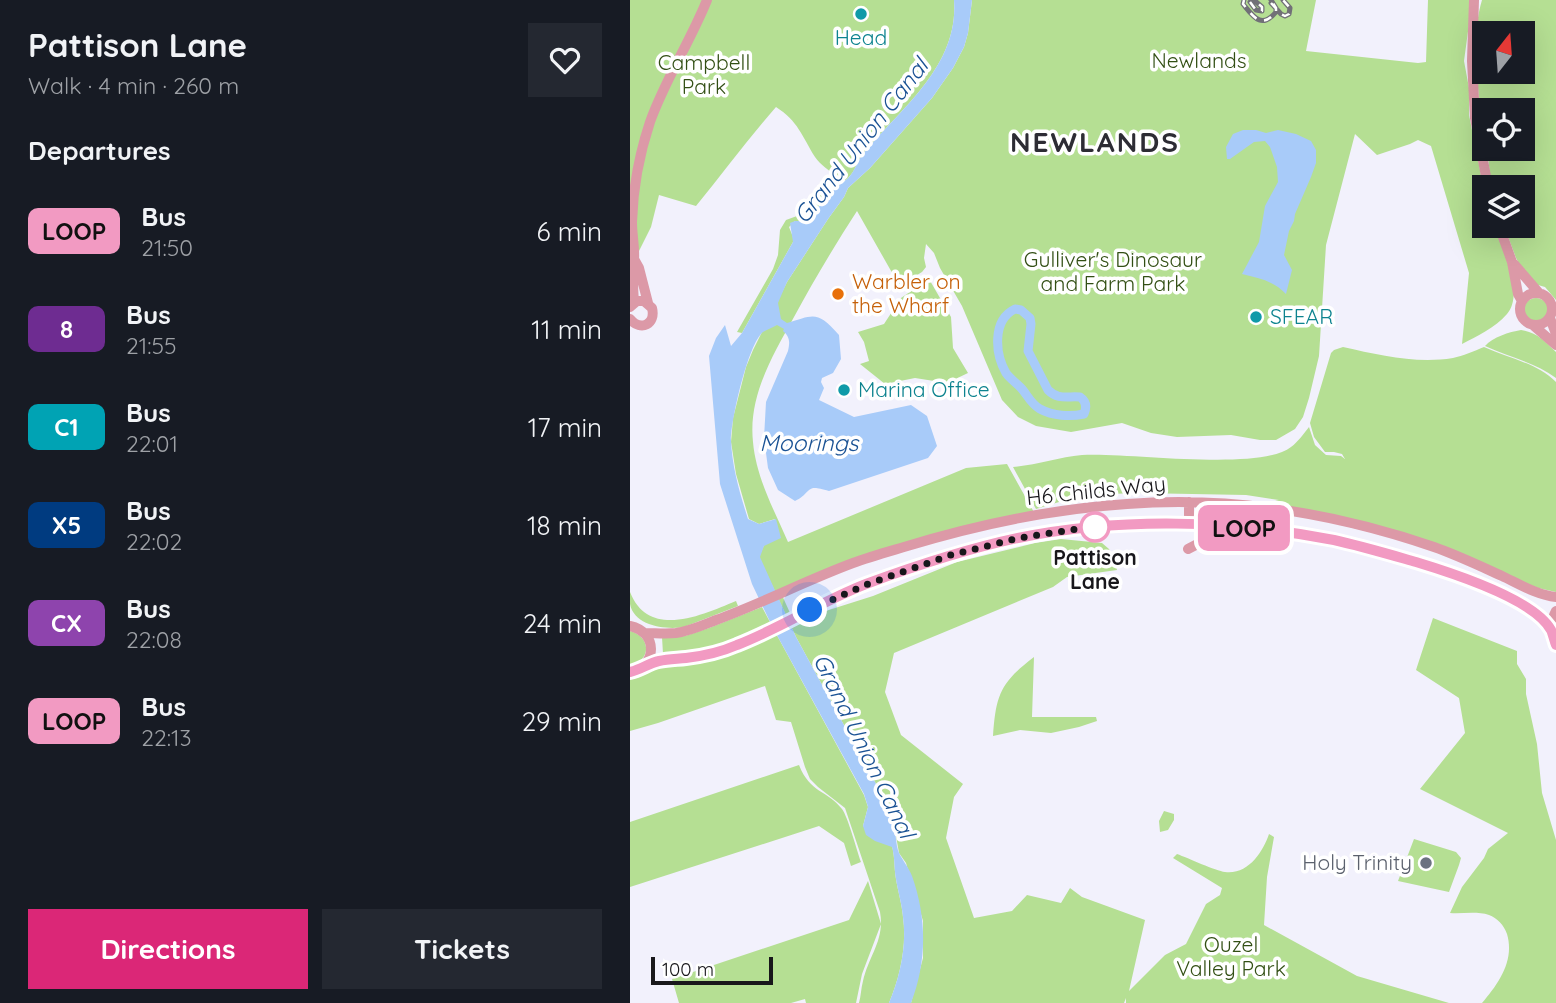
<!DOCTYPE html>
<meta charset="utf-8">
<style>
:root{--surface:#171b24;--page:#242831;--text:#f1f3f6;--muted:#9ea1a6;--accent:#db2777}
body{margin:0;font-family:Quicksand,sans-serif;background:var(--page);color:var(--text);height:100vh;display:flex;flex-direction:column;font-size:26px;white-space:nowrap}
*{box-sizing:border-box;margin:0}
p{font-size:23px;color:var(--muted)}
.icon{flex:none;width:38px;height:38px;fill:none;stroke:currentColor;stroke-width:2;stroke-linecap:round;stroke-linejoin:round}
.map{position:relative;flex:1;overflow:hidden}
.details{display:flex;flex-direction:column;background:var(--surface);width:630px}
.details>*{flex:none}
.badge{padding:0 14px;border-radius:10px;font-size:24px;line-height:46px}
.needle{width:46px;rotate:17deg}
.buttons{position:absolute;left:842px;top:21px;display:grid;gap:14px}
.buttons a{display:grid;place-items:center;width:63px;height:63px;border-radius:0px;background:var(--surface);box-shadow:0 7px 28px #0002;font-size:35px}
.scale{position:absolute;left:21px;bottom:18px;width:122px;box-sizing:border-box;padding-left:7px;border:4px solid #18171b;border-top:0;font-size:19px;line-height:24px;white-space:nowrap;color:#18171b;-webkit-text-stroke:5px #fff;paint-order:stroke}
.you{position:absolute;width:35px;height:35px;margin:-18px;border:5px solid #fff;border-radius:50%;background:#1a73e8;box-shadow:0 0 0 10px #1a73e833}
.map>.badge{position:absolute;translate:-50% -50%;box-shadow:0 0 0 4px #fff}
h2{padding:0 28px;font-size:26px;line-height:63px}
.round{display:grid;place-items:center;flex:none;width:74px;height:74px;border-radius:0px;background:var(--page)}
.head{display:flex;align-items:center;justify-content:space-between;height:119px;padding:0 28px}
h1{font-size:33px;font-weight:700;line-height:52px}
.primary-button{display:flex;gap:14px;margin-top:auto;padding:14px 28px}
.primary-button a{flex:1;height:80px;border-radius:0px;background:var(--accent);color:#fff;font-size:28px;font-weight:700;line-height:80px;text-align:center}
.primary-button a+a{background:var(--page);color:var(--text)}
ul{padding:0;list-style:none}
li{display:flex;align-items:center;gap:21px;height:98px;padding:0 28px}
li div{flex:1}
li b{display:block;font-size:26px}
li em{font-style:normal}
li .badge{min-width:77px;font-weight:700;text-align:center}
main{display:flex;flex:1;min-height:0}
.map>svg:first-child{display:block}
.green{fill:#b5df93;fill-rule:evenodd}
.water{fill:#a8cbf9}
.lines{fill:none;stroke-linecap:round;stroke-linejoin:round}
.canal{stroke:#a8cbf9;stroke-width:9}
.minor{stroke:#dc99a7;stroke-width:10}
.rail-casing{stroke:#717077;stroke-width:5}
.rail{stroke:#fff;stroke-width:2.5;stroke-dasharray:8;stroke-linecap:butt}
.line-casing{stroke:#fff;stroke-width:16}
.line{stroke:#f29ac2;stroke-width:10}
.walk{stroke:#18171b;stroke-width:7;stroke-dasharray:0 12.6}
.culture-dot{fill:#0f9aa8;stroke:#fff;stroke-width:2.5}
.food-dot{fill:#e8710a;stroke:#fff;stroke-width:2.5}
.stop-dot{fill:#fff;stroke:#f29ac2;stroke-width:3.5}
.worship-dot{fill:#6b7280;stroke:#fff;stroke-width:2.5}
.labels{text-anchor:middle;stroke-width:7;stroke-linejoin:round;paint-order:stroke}
.culture-label{font-size:21px;fill:#0d838f;stroke:#fff;text-anchor:start}
.park-label{font-size:21px;fill:#324f14;stroke:#fff}
.food-label{font-size:21px;fill:#c56008;stroke:#fff;text-anchor:start}
.street-label{font-size:21px;fill:#18171b;stroke:#fff}
.stop-label{font-size:21px;font-weight:bold;fill:#18171b;stroke:#fff}
.worship-label{font-size:21px;fill:#5b616d;stroke:#fff;text-anchor:end}
.water-label{font-size:23px;font-style:italic;fill:#1a5294;stroke:#fff}
.district-label{font-size:28px;font-weight:bold;letter-spacing:2px;fill:#2d2c34;stroke:#fff}
</style>
<main>
<section class="details">
<div class="head"><div><h1>Pattison Lane</h1><p>Walk · 4 min · 260 m</p></div><a class="round"><svg class="icon" aria-label="heart" viewBox="0 0 24 24"><path d="M12 20l-8-8c-3-5 5-10 8-4 3-6 11-1 8 4z"/></svg></a></div>
<h2>Departures</h2>
<ul>
<li><span class="badge" style="background:#f29ac2;color:#111">LOOP</span><div><b>Bus</b><p>21:50</p></div><em>6 min</em></li>
<li><span class="badge" style="background:#6e2c91;color:#fff">8</span><div><b>Bus</b><p>21:55</p></div><em>11 min</em></li>
<li><span class="badge" style="background:#00a3b4;color:#fff">C1</span><div><b>Bus</b><p>22:01</p></div><em>17 min</em></li>
<li><span class="badge" style="background:#003b80;color:#fff">X5</span><div><b>Bus</b><p>22:02</p></div><em>18 min</em></li>
<li><span class="badge" style="background:#8e44ad;color:#fff">CX</span><div><b>Bus</b><p>22:08</p></div><em>24 min</em></li>
<li><span class="badge" style="background:#f29ac2;color:#111">LOOP</span><div><b>Bus</b><p>22:13</p></div><em>29 min</em></li>
</ul>
<div class="primary-button"><a>Directions</a><a>Tickets</a></div>
</section>
<div class="map">
<svg width="926" height="1003" viewBox="0 0 926 1003">
<rect width="100%" height="100%" fill="#f2f1fc"/>
<path class="green" d="M0,0H324C329,66 271,108 233,154C227,162 225,171 219,177C215,182 210,183 206,187C195,197 186,209 179,221H165L159,227L163,237V242L112,333L107,332L143,269L148,255L150,230L156,220L167,216L177,208L200,186L206,177C200,170 190,165 185,157C172,136 168,121 146,107C118,139 93,173 66,206L29,195L21,227L7,255L0,286Z
M342,0H686L676,51L788,63L796,62L798,0H840L839,24L834,61L839,88V115L854,190V226H864C872,248 895,293 877,314C865,328 847,336 832,344L839,273L801,146L788,140L780,144L747,155L725,134L696,245L689,356L679,398L673,417L665,429L646,440H630L601,435L547,437L521,433L492,423L441,432L406,426L388,417L372,400L332,306L310,268L304,253L296,244L294,258L296,267L292,272L279,280L273,275L269,285L227,211C205,245 184,280 164,317C143,355 118,396 123,442C126,477 144,510 158,542L336,468L377,464L406,516L317,534L151,593L165,624L183,615L243,596L327,562L405,543L431,539L472,543L479,549L484,560L487,570L437,577L423,587L264,653L255,692L271,735L333,784L324,797L316,838L344,918L382,911L397,895L431,903L440,888L452,897L515,920L499,991L535,955L556,944L576,904L590,895L592,888L543,858L547,854C558,858 586,871 595,872C618,875 633,852 639,834L644,837L637,877L634,925L727,976L819,1003H496V998L494,1003H281L293,958V921L276,863L269,853L263,819L258,806L166,637L129,557L145,519L129,524L119,519L106,474L101,442L103,418L116,367L123,350L157,282L198,219L214,197L218,188L240,168L302,98L323,68L334,47L338,33Z
M852,0H926V300L915,287L908,285L891,267L886,258L874,226H892V187H863L861,182L857,149H892V110H854V132C848,92 840,39 852,0ZM854,33H892V72H854Z
M299,279L321,317L323,348L338,373L317,383L285,378L255,384L230,364L239,361L234,342L228,332L254,324L271,298Z
M894 310a12 12 0 1 1 24 0a12 12 0 1 1-24 0Z
M891,330C908,333 913,340 926,352V378C905,362 878,357 855,346C863,337 879,332 891,330Z
M713,347C749,355 786,364 823,358C833,356 844,351 854,347C878,358 907,363 926,382V592L908,588L805,548L630,505L649,500L616,495L508,493L452,495L406,509L383,467C407,465 429,457 452,455C498,452 629,472 661,447C668,442 674,433 679,427L685,445L696,455L711,456L715,459L712,454L704,452H695L684,437L680,423L701,353L704,350Z
M0,592C19,640 72,615 106,601L108,606L54,627C36,630 4,626 0,604C0,600 0,596 0,592Z
M132,607L140,622C102,644 76,651 33,654L32,637L55,636L79,628Z
M803,618L887,651V664L896,679V694L907,744L912,793L926,840V1003H852C868,984 885,961 877,934C874,925 867,918 859,915C847,911 832,914 820,913L832,887L854,858L858,849L878,833L790,789L835,733L829,698L786,670Z
M143,628L234,795L238,807L233,826L256,844L262,846C265,857 264,868 266,879C268,892 272,904 273,917C277,946 270,977 259,1003H229C231,996 231,988 233,981C239,955 255,940 250,912L215,808L188,787L180,779L175,767L161,722L146,720L135,686L28,723L0,731V677L9,669L69,656Z
M0,631C22,637 21,661 0,666Z
M404,657L402,717H466L467,721L449,727L421,733L390,730L363,736C366,695 370,683 404,657Z
M169,765C180,793 197,790 212,809C218,817 227,851 231,862L221,866L214,843L189,826L0,887V822Z
M534,811L544,814V820L538,830L530,832L529,821Z
M784,839L826,852L831,858L829,865L819,892L768,881Z
M238,881L251,924L232,974L226,1003H176L175,999L161,1003H49L42,979L219,920Z"/>
<path class="water" d="M324,0H342L338,33L334,47L323,68L302,98L240,168L218,188L214,197L198,219L157,282L148,303L151,319L157,323C184,315 187,310 209,335L211,359L203,373L192,378L191,382L194,388L189,400L224,417L281,405L297,416L307,446L298,458L199,491C174,483 183,492 165,501L148,490L138,468L134,438L136,402L158,351C160,342 160,337 153,331L154,329L147,325C143,327 137,330 133,332C118,344 101,420 101,440C102,467 110,494 118,519L129,524L146,519L151,538L134,546L130,557L166,637L258,806C260,811 262,816 264,821C266,831 265,843 269,853C273,861 279,868 282,876C297,918 297,962 281,1003H259C270,977 277,946 273,917C272,904 268,892 266,879C264,868 265,857 262,847L245,841L236,835L233,826L238,807L234,794L143,628L122,584L90,484L79,356L86,338L95,325L101,346L112,333L163,242L160,223L165,221H179C187,209 195,197 206,187C210,183 215,182 219,177C225,171 227,161 233,154C271,108 329,66 324,0Z
M613,130H626L636,133L648,130L666,134L681,141L686,150V163L681,177L665,214L664,221L659,231L654,255L662,270L656,294C644,281 629,278 612,274L629,242L635,206L648,182L647,167L640,147L635,141L624,142L600,159H597L596,147L603,134Z"/>
<g class="lines">
<path class="canal" d="M385,309L391,310L400,318L401,324L398,351L418,390C428,400 437,396 450,397C456,401 457,407 454,414C440,417 423,416 410,409C401,404 398,396 392,389C387,383 380,379 376,373C365,354 362,320 385,309Z"/>
<path class="minor" d="M844,0L842,61L845,118L858,187
M869,226L882,262L888,294L892,301
M4,259L9,268L18,303
M884,264L909,293
M890 309a16 16 0 1 1 32 0a16 16 0 1 1-32 0Z
M4,303C3,288 2,275 4,260C5,248 2,235 2,222C3,188 9,155 20,122C35,80 60,42 77,0
M920,318L926,334
M0,319C11,332 26,324 22,308L14,301H7L0,307
M904,326L926,345
M559,524V502
M558,549L600,527
M926,611C920,622 921,633 926,645
M0,626C28,632 28,666 0,672
M14,633C25,633 36,634 46,633C60,631 73,625 86,620C133,603 177,580 223,563C239,557 257,552 274,547C346,525 421,509 497,504C601,496 705,513 804,547C827,555 850,566 872,576C889,584 907,595 926,597
M14,666C28,661 40,660 55,658C73,657 90,652 106,646C151,629 191,602 236,584C285,566 336,549 388,538C514,512 648,522 771,558C802,567 831,577 861,590C872,595 884,599 895,605C905,612 913,621 921,631"/>
<g class="rail-casing">
<path id="rail" d="M614,0L613,4C623,16 631,30 646,12V8L641,0
M620,2L626,10L632,11V7L624,0
M641,3L651,14L655,16L659,14L660,8L653,0"/>
</g>
<use href="#rail" class="rail"/>
</g>
<g class="lines">
<g class="line-casing">
<path id="line" d="M0,672C10,670 19,663 29,661C38,659 47,659 56,658C73,656 91,652 107,645C151,628 192,601 236,584C285,566 336,549 388,538C491,517 601,520 704,540C731,546 758,554 786,562C819,572 904,599 921,630C923,634 924,640 926,645"/>
</g>
<use href="#line" class="line"/>
<path class="walk" d="M180,610L235,585L321,555L389,538L447,529L473,527H465"/>
</g>
<g class="culture-dot">
<circle cx="231" cy="14" r="7"/>
<circle cx="626" cy="317" r="7"/>
<circle cx="214" cy="390" r="7"/>
</g>
<circle class="food-dot" cx="208" cy="294" r="7"/>
<circle class="stop-dot" cx="465" cy="527" r="14"/>
<circle class="worship-dot" cx="796" cy="863" r="7"/>
<g class="labels">
<g class="culture-label">
<text x="231" y="45" text-anchor="middle">Head</text>
<text x="640" y="324">SFEAR</text>
<text x="228" y="397">Marina Office</text>
</g>
<g class="park-label">
<text x="569" y="68">Newlands</text>
<text x="74" y="70">Campbell<tspan x="74" dy="24">Park</tspan></text>
<text x="483" y="267">Gulliver's Dinosaur<tspan x="483" dy="24">and Farm Park</tspan></text>
<text x="601" y="952">Ouzel<tspan x="601" dy="24">Valley Park</tspan></text>
</g>
<g class="food-label">
<text x="222" y="289">Warbler on<tspan x="222" dy="24">the Wharf</tspan></text>
</g>
<g class="street-label">
<text transform="translate(466 491) rotate(-6)" y="7">H6 Childs Way</text>
</g>
<g class="stop-label">
<text x="465" y="565">Pattison<tspan x="465" dy="24">Lane</tspan></text>
</g>
<g class="worship-label">
<text x="782" y="870">Holy Trinity</text>
</g>
<g class="water-label">
<text transform="translate(231 141) rotate(-52)" y="8">Grand Union Canal</text>
<text x="179" y="451">Moorings</text>
<text transform="translate(234 746) rotate(64)" y="8">Grand Union Canal</text>
</g>
<g class="district-label">
<text x="465" y="152">NEWLANDS</text>
</g>
</g>
</svg>
<div class="buttons">
<a><svg class="needle" viewBox="-14 -14 28 28"><path d="M0-13l5 13h-10z" fill="#e53935"/><path d="M0 13l5-13h-10z" fill="#9ea1a6"/></svg></a>
<a><svg class="icon" aria-label="locate" viewBox="0 0 24 24"><circle cx="12" cy="12" r="6"/><path d="M12 2v4M12 18v4M2 12h4M18 12h4"/></svg></a>
<a><svg class="icon" aria-label="layers" viewBox="0 0 24 24"><path d="M12 4l9 5-9 5-9-5zM3 14l9 5 9-5"/></svg></a>
</div>
<div class="scale">100 m</div>
<div class="you" style="left:180px;top:610px"></div>
<b class="badge" style="left:614px;top:528px;background:#f29ac2;color:#111">LOOP</b>
</div>
</main>
